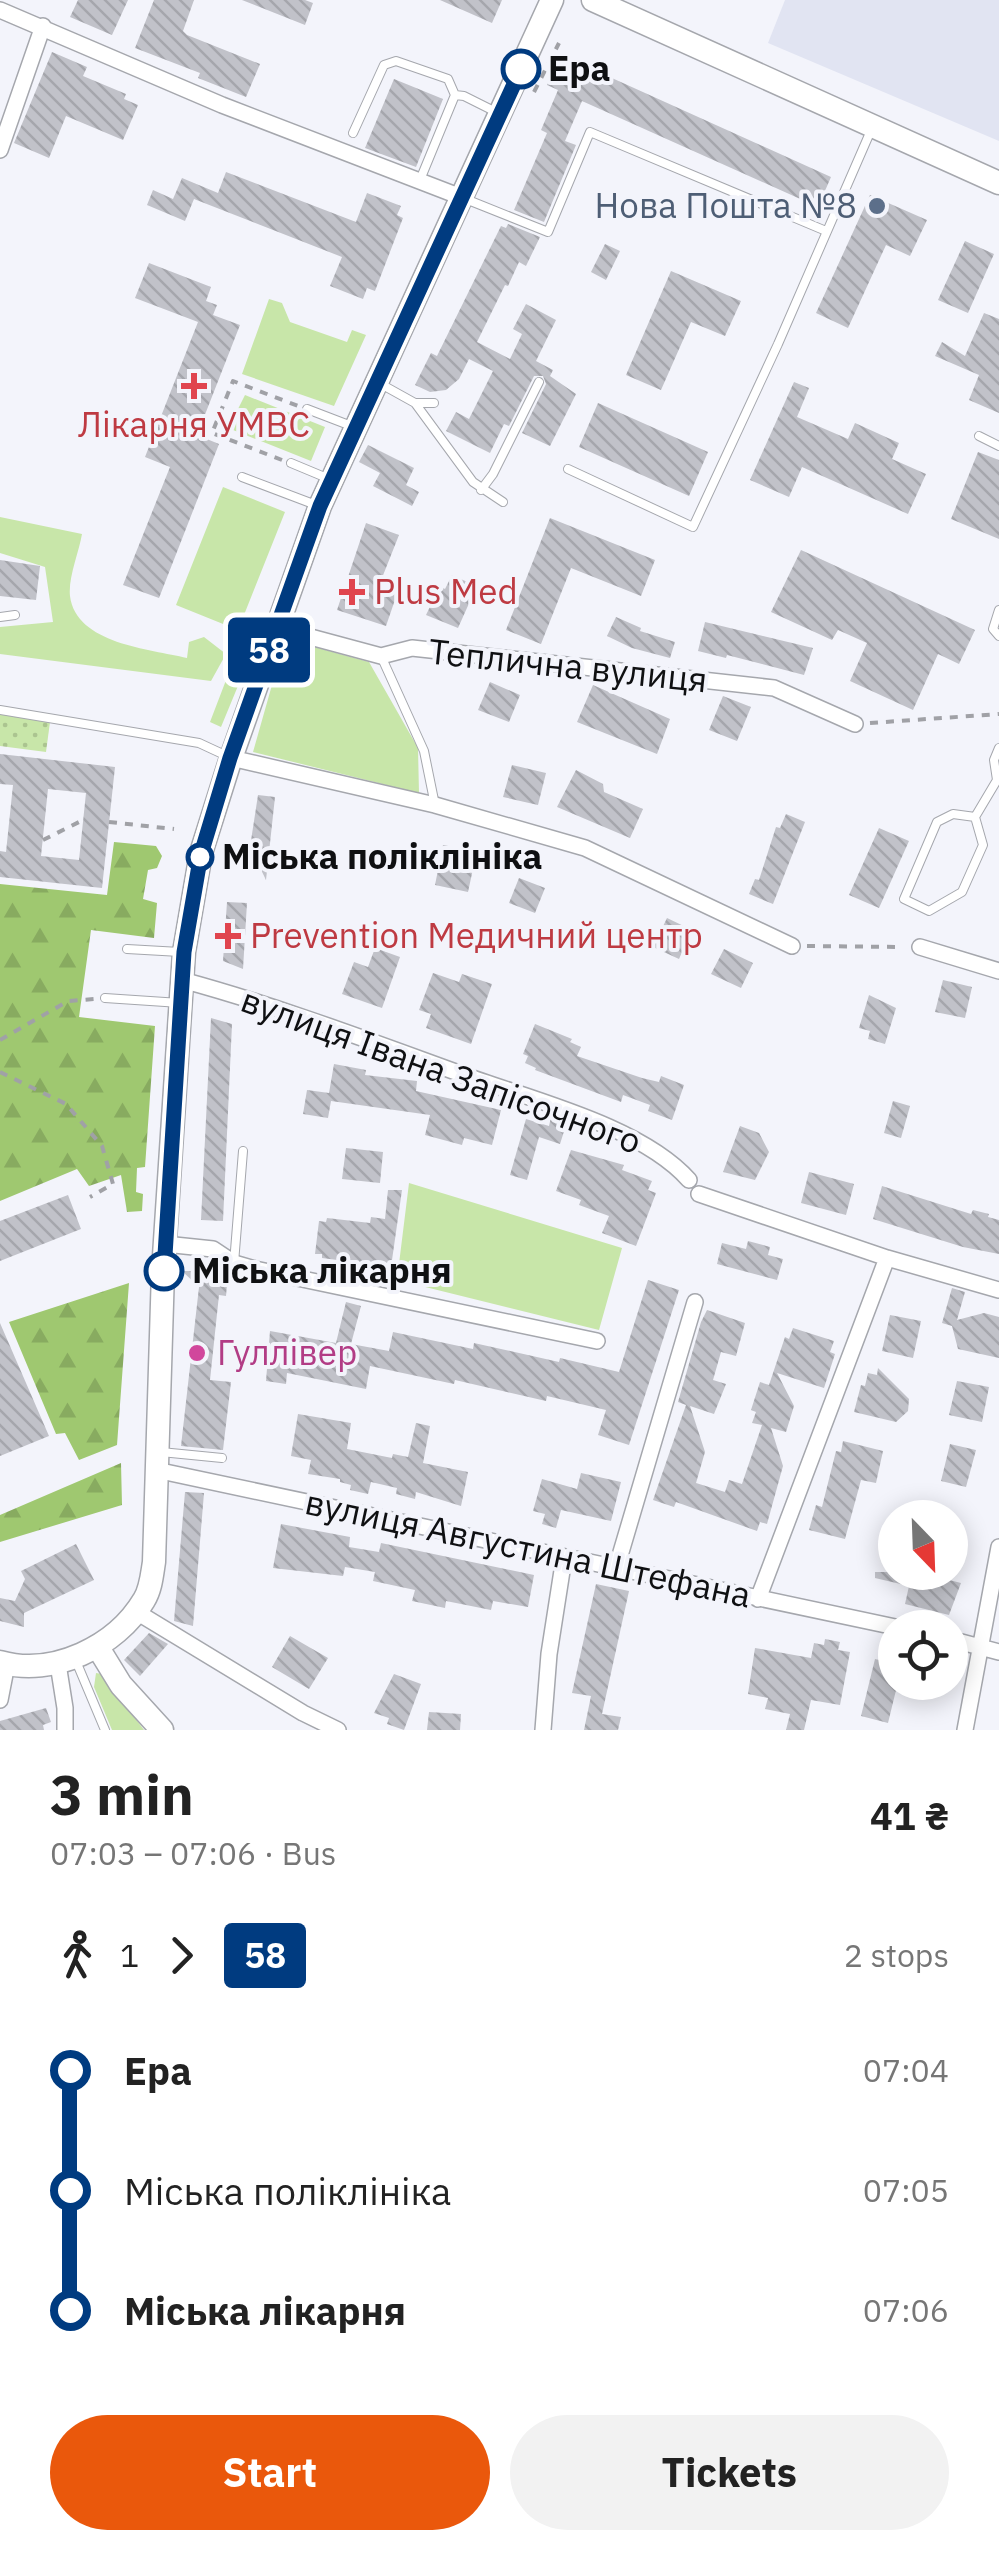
<!DOCTYPE html>
<meta charset="utf-8">
<style>
:root{--surface:#fff;--page:#f2f2f2;--text:#222;--muted:#767676;--accent:#ea580c}
body{margin:0;font-family:"IBM Plex Sans",sans-serif;background:var(--page);color:var(--text);height:100vh;display:flex;flex-direction:column;font-size:38px;white-space:nowrap}
*{box-sizing:border-box;margin:0}
p{font-size:32px;color:var(--muted)}
.icon{flex:none;width:55px;height:55px;fill:none;stroke:currentColor;stroke-width:2;stroke-linecap:round;stroke-linejoin:round}
.map{position:relative;height:1730px;overflow:hidden}
.sheet{display:flex;flex-direction:column;background:var(--surface);flex:1}
.sheet>*{flex:none}
.badge{padding:0 20px;border-radius:8px;font-size:35px;line-height:65px}
.needle{width:65px;rotate:157deg}
.buttons{position:absolute;left:878px;top:1500px;display:grid;gap:20px}
.buttons a{display:grid;place-items:center;width:90px;height:90px;border-radius:50%;background:var(--surface);box-shadow:0 5px 25px #0003;font-size:50px}
.map>.badge{position:absolute;translate:-50% -50%;box-shadow:0 0 0 5px #fff}
.legs{display:flex;align-items:center;gap:15px;height:110px;padding:0 50px;font-size:32px}
.legs p{margin-inline-start:auto}
.headline{display:flex;align-items:center;justify-content:space-between;height:170px;padding:0 50px}
h1{font-size:55px;font-weight:800;line-height:75px}
.cta{display:flex;gap:20px;margin-top:auto;padding:20px 50px}
.cta a{flex:1;height:115px;border-radius:60px;background:var(--accent);color:#fff;font-size:40px;font-weight:800;line-height:115px;text-align:center}
.cta a+a{background:var(--page);color:var(--text)}
ul{padding:0 50px;list-style:none}
li{display:flex;align-items:center;gap:35px;height:120px;font-size:38px}
li i{display:grid;place-items:center;width:15px;height:100%;margin:0 12px;background:currentColor}
li i::after{content:'';width:25px;height:25px;margin:-12px;border:8px solid;border-radius:50%;background:var(--surface)}
li p{margin-inline-start:auto}
li:first-child i{background:linear-gradient(#0000 50%,currentColor 0)}
li:last-child i{background:linear-gradient(currentColor 50%,#0000 0)}
.map>svg:first-child{display:block}
.built{fill:#e1e4f2}
.green{fill:#c8e6a9}
.forest{fill:url(#forest-firs)}
.park{fill:url(#park-dots)}
.building{fill:url(#building-back-hatch);fill-rule:evenodd}
.lines{fill:none;stroke-linecap:round;stroke-linejoin:round}
.lane-casing{stroke:#a5a7ad;stroke-width:10}
.street-casing{stroke:#a5a7ad;stroke-width:18}
.secondary-casing{stroke:#a5a7ad;stroke-width:25}
.path{stroke:#a0a1a6;stroke-width:4;stroke-dasharray:8 8;stroke-linecap:butt}
.lane{stroke:#fff;stroke-width:8}
.street{stroke:#fff;stroke-width:15}
.secondary{stroke:#fff;stroke-width:22}
.line-1-casing{stroke:#fff;stroke-width:22}
.line-1{stroke:#003b80;stroke-width:15}
.stop-1-dot{fill:#fff;stroke:#003b80;stroke-width:5}
.service-dot{fill:#5c6f8a;stroke:#f3f4fb;stroke-width:4}
.health-dot{fill:#e0444e;stroke:#f3f4fb;stroke-width:4}
.hotel-dot{fill:#d1479c;stroke:#f3f4fb;stroke-width:4}
.labels{text-anchor:middle;stroke-width:8;stroke-linejoin:round;paint-order:stroke}
.stop-label{font-size:35px;font-weight:bold;fill:#0f1012;stroke:#f3f4fb;text-anchor:start}
.service-label{font-size:35px;fill:#4e5e75;stroke:#f3f4fb;text-anchor:end}
.health-label{font-size:35px;fill:#be3a42;stroke:#f3f4fb;text-anchor:start}
.street-label{font-size:35px;fill:#0f1012;stroke:#f3f4fb}
.hotel-label{font-size:35px;fill:#b23c85;stroke:#f3f4fb;text-anchor:start}
</style>
<div class="map">
<svg width="999" height="1730" viewBox="0 0 999 1730">
<defs>
<pattern id="forest-firs" width="22" height="20" patternUnits="userSpaceOnUse" patternTransform="scale(2.5)"><rect width="22" height="20" fill="#9fc870"/><path d="M5 1l3.5 6h-7zM16 11l3.5 6h-7z" fill="#88ab60"/></pattern>
<pattern id="park-dots" width="8" height="8" patternUnits="userSpaceOnUse" patternTransform="scale(2.5)"><rect width="8" height="8" fill="#c8e6a9"/><path d="M2 2h.1M6 6h.1" fill="none" stroke="#abc490" stroke-width="1.8" stroke-linecap="round"/></pattern>
<pattern id="building-back-hatch" width="6" height="6" patternUnits="userSpaceOnUse" patternTransform="scale(2.5)"><rect width="6" height="6" fill="#c1c2c9"/><path d="M-1 5l2 2M0 0l6 6M5-1l2 2" fill="none" stroke="#a5a6ac"/></pattern>
</defs>
<rect width="100%" height="100%" fill="#f3f4fb"/>
<path class="built" d="M785,0H999V141L768,43Z"/>
<path class="green" d="M269,299L282,303L290,322L347,342L352,330L366,335L334,406L242,374Z
M245,395L325,427L311,461L233,430L232,421Z
M223,487L285,512L238,630L176,605Z
M0,517L82,534C79,552 68,578 70,596C76,644 150,649 187,658L189,642L204,637L226,654L211,681L0,654V627L53,622L45,567L0,553Z
M285,639L369,662L418,748L419,793L253,752Z
M241,641L252,652L221,727L210,722Z
M409,1183L622,1248L599,1330L397,1280Z
M96,1673L102,1674L144,1730H112L94,1687Z"/>
<path class="forest" d="M114,842L156,846L162,856L157,868L148,870L143,899L157,903L154,938L91,930L79,1017L155,1026L145,1167L137,1168L136,1192L143,1194L142,1211L127,1212L121,1175L89,1186L77,1169L0,1201V884L107,895Z
M129,1283L117,1445L79,1460L65,1433L56,1434L9,1322Z
M121,1463L122,1505L0,1542V1515Z"/>
<path class="park" d="M0,714L50,722L46,752L0,746Z"/>
<path class="building" d="M78,0H128L112,35L70,17Z
M154,0H194L183,31L187,35L260,64L246,97L198,78L200,73L135,48Z
M242,0H305L313,3L305,25Z
M440,0H502L492,23Z
M52,52L87,67L83,76L126,94L124,99L138,105L123,140L66,116L49,158L14,143Z
M561,55L831,177L818,207L582,101L565,141L576,145L544,222L514,210L547,133L541,130L558,90L547,85Z
M394,79L443,99L416,167L365,148Z
M226,172L356,222L367,193L401,206L397,215L403,218L375,291L367,288L363,299L330,286L342,257L194,199L185,221L147,205L153,190L173,199L182,178L218,193Z
M870,195L927,220L910,256L886,245L848,328L816,313Z
M508,224L540,237L526,266L519,262L508,286L505,285L477,342L510,359L522,334L513,329L526,304L556,320L536,361L553,370L550,376L576,394L550,446L522,433L546,384L543,376H534L509,426L504,424L490,453L446,431L456,412L469,419L493,371L469,359L459,379L446,390L430,392L415,385L431,353L437,356L501,226L506,228Z
M965,241L994,254L968,313L938,300Z
M605,244L620,251L606,280L591,272Z
M149,263L211,287L206,301L217,305L213,315L240,325L197,435L219,444L159,598L123,585L170,467L145,457L198,322L135,298Z
M671,271L741,301L725,336L691,322L661,390L626,375Z
M984,313L999,319V413L969,400L979,375L935,356L942,342L965,356Z
M794,382L809,388L797,417L848,439L855,423L899,443L892,459L926,474L908,514L802,467L789,497L750,480Z
M598,403L708,452L689,496L579,447Z
M368,445L414,468L406,485L419,492L412,506L373,486L380,473L359,462Z
M978,452L999,460V539L951,519Z
M550,518L655,560L641,596L571,568L541,644L506,630Z
M366,523L399,535L378,588L397,594L386,626L337,610Z
M801,550L975,630L959,664L938,654L913,710L850,681L867,643L838,630L832,640L771,612Z
M0,560L40,566L36,600L0,596Z
M452,575L474,585L472,589L475,590L458,628L426,615L440,586L445,589Z
M616,617L641,628L640,631L675,642L670,658L632,648L607,636Z
M705,622L813,648L804,675L727,655L726,658L698,651Z
M490,682L520,695L509,722L478,710Z
M593,685L670,719L657,754L577,722Z
M723,696L751,707L737,741L709,730Z
M0,754L115,767L102,888L0,877V851L6,852L13,785L0,784ZM48,789L86,793L79,860L41,856Z
M512,765L546,773L538,805L503,797Z
M576,770L603,784L604,792L643,809L630,838L557,807Z
M258,795L275,797L266,880L250,847Z
M786,814L805,822L773,904L749,894L755,879L759,880L776,827L780,828Z
M879,828L909,841L879,908L849,895Z
M443,845L464,849L463,853L476,855L468,892L435,885Z
M519,878L545,888L535,913L509,903Z
M227,902L247,903L243,969L223,961Z
M667,918L692,930L679,959L653,947Z
M375,948L400,957L382,1008L342,994L354,962L368,967Z
M724,949L753,963L741,988L711,974Z
M433,973L459,982L462,974L492,984L471,1044L426,1028L431,1014L419,1010Z
M943,980L972,987L965,1018L935,1012Z
M869,995L896,1008L885,1044L868,1039L870,1031L859,1028Z
M211,1018L232,1024L223,1221L201,1220Z
M535,1024L572,1039L570,1042L581,1047L577,1056L642,1078L659,1082L661,1076L684,1085L672,1120L648,1111L650,1105L623,1095L621,1102L535,1070L536,1068L525,1063L528,1056L523,1054Z
M334,1064L366,1070L365,1075L417,1081L416,1091L501,1110L492,1145L464,1138L462,1145L425,1135L430,1115L331,1101L328,1118L303,1114L307,1090L329,1093Z
M893,1101L910,1106L901,1138L884,1133Z
M551,1117L567,1122L560,1144L539,1137L527,1180L510,1175L526,1119L549,1126Z
M740,1126L759,1133L769,1152L755,1180L723,1172Z
M346,1148L383,1152L380,1183L342,1179Z
M571,1150L624,1165L622,1170L652,1181L648,1190L656,1193L636,1246L602,1233L609,1216L579,1205L581,1200L556,1191Z
M809,1172L854,1184L846,1215L801,1203Z
M882,1186L971,1214L973,1210L989,1214L988,1217L999,1220V1254L963,1247L873,1219Z
M388,1190H402L391,1267L322,1258V1254H315L319,1221L326,1222L327,1218L370,1223L371,1217L385,1219Z
M68,1195L81,1229L0,1261V1221Z
M748,1241L770,1247L768,1255L783,1259L777,1280L717,1264L722,1243L746,1249Z
M202,1268L228,1273L226,1296L219,1295L210,1380L231,1382L223,1450L181,1446L199,1287L182,1271H202Z
M648,1280L679,1290L629,1445L598,1435L606,1410L547,1396L546,1401L455,1380L454,1384L370,1366L366,1389L287,1373L286,1384L266,1381L270,1331L336,1343L346,1302L361,1306L351,1344L389,1351L393,1332L473,1349L474,1343L559,1362L560,1358L619,1372Z
M952,1288L965,1292L957,1320L984,1313L999,1317V1358L958,1349L952,1326L942,1323Z
M707,1310L745,1323L736,1356L721,1352L713,1380L726,1384L714,1414L690,1406L705,1452L696,1483L725,1492L729,1480L742,1484L762,1425L752,1423L756,1412L751,1410L760,1382L769,1385L785,1337L789,1339L793,1328L834,1341L830,1352L835,1354L824,1388L777,1373L794,1406L786,1432L771,1428L783,1466L767,1524L760,1522L757,1531L676,1502L674,1507L653,1500L686,1405L678,1402L701,1322Z
M890,1315L921,1321L913,1358L882,1351Z
M0,1323L49,1436L0,1456Z
M878,1368L909,1399L908,1411L896,1422L854,1412L861,1385L865,1386L868,1373L877,1375Z
M957,1381L989,1387L982,1422L949,1415Z
M298,1414L351,1423L347,1449L392,1458L393,1454L408,1457L416,1423L430,1426L423,1463L468,1472L461,1506L416,1492L415,1499L396,1494L397,1488L371,1482L368,1494L350,1490L351,1485L340,1482V1479L308,1474L311,1460L291,1456Z
M843,1441L883,1451L876,1483L861,1480L845,1539L809,1530L816,1505L822,1507L836,1451L841,1452Z
M950,1444L976,1450L966,1487L941,1481Z
M581,1473L621,1482L611,1521L561,1510L556,1528L542,1524L545,1514L533,1511L542,1479L577,1489Z
M185,1492L204,1493L193,1626L174,1621Z
M281,1524L350,1537L349,1547L379,1552L381,1543L534,1575L528,1607L493,1601L491,1610L446,1601L445,1608L412,1601L415,1590L373,1581L375,1572L345,1567L343,1576L273,1568Z
M76,1544L94,1580L24,1613V1627L0,1621V1598L15,1601L25,1579L21,1571Z
M875,1572H918L961,1583L949,1615L905,1604L909,1586L875,1578Z
M596,1584L629,1591L602,1714L621,1717L618,1730H584L591,1696L572,1693Z
M149,1633L168,1644L140,1676L124,1660Z
M290,1636L328,1658L309,1689L272,1667Z
M825,1639L840,1642L838,1650L850,1652L840,1705L811,1700L804,1730H786L790,1714L765,1709L768,1698L748,1694L755,1648L811,1658L814,1643L824,1645Z
M875,1659L895,1664V1682H898L888,1723L861,1716Z
M394,1674L421,1684L404,1730L387,1724L389,1718L374,1713Z
M46,1708L51,1722L43,1725L44,1730H0V1721Z
M429,1712L461,1714L460,1730H427Z"/>
<g class="lines">
<g class="lane-casing">
<path id="lane" d="M353,133L384,65L396,61L448,79L455,95
M420,180L455,95L464,96L496,112
M463,198L548,232L590,132L826,231
M379,383L415,403L473,482L503,502
M415,403H434
M307,409L354,427
M979,436L999,446
M291,463L327,478
M568,469L693,527L778,344L872,128
M242,477L316,505
M481,490L493,474L539,382
M999,610L993,629L999,636
M0,617L15,615
M381,656L424,751L435,805
M0,710L199,743L227,756
M953,814L975,817L983,845L962,892L929,911L904,899L937,822Z
M975,817L997,780L994,760L999,748
M127,949L180,952
M105,998L180,1003
M234,1263L243,1151
M161,1452L222,1458
M76,1661L105,1730"/>
</g>
<g class="street-casing">
<path id="street" d="M0,10L222,105L461,197
M0,150L43,26
M277,628L381,656L412,648L774,688L855,724
M231,758L435,805L585,848L792,946
M920,947L999,971
M182,980C278,1006 370,1041 464,1075C532,1100 641,1126 689,1180
M699,1194L887,1258L999,1290
M165,1244L213,1249L234,1263L255,1269L597,1341
M156,1470L900,1628
M616,1569L695,1302
M758,1599L887,1258
M135,1611L303,1713L338,1730
M950,1639L999,1652
M58,1664L65,1708V1730
M0,1700L7,1664
M543,1730L549,1654L564,1558
M965,1730L999,1547"/>
</g>
<g class="secondary-casing">
<path id="secondary" d="M593,0L999,183
M97,1646L121,1685L162,1730
M0,1662C53,1677 116,1647 144,1600C151,1589 152,1574 154,1562L163,1271L184,952L201,853L231,758L320,506L552,0"/>
</g>
<path class="path" d="M534,92L559,43
M282,460L212,433L233,381L298,406
M870,723L999,714
M109,822L174,829
M43,840L83,820
M807,946L902,947
M0,1040L68,1001L95,999
M0,1072L66,1104L102,1146L113,1184L90,1197"/>
<use href="#lane" class="lane"/>
<use href="#street" class="street"/>
<use href="#secondary" class="secondary"/>
</g>
<g class="lines">
<g class="line-1-casing">
<path id="line-1" d="M164,1271L184,952L201,854L230,758L320,506L521,69"/>
</g>
<use href="#line-1" class="line-1"/>
</g>
<g class="stop-1-dot">
<circle cx="521" cy="69" r="18"/>
<circle cx="200" cy="857" r="12"/>
<circle cx="164" cy="1271" r="18"/>
</g>
<circle class="service-dot" cx="877" cy="206" r="10"/>
<g class="health-dot">
<path d="M189 371h10v10h10v10h-10v10h-10v-10h-10v-10h10z"/>
<path d="M347 577h10v10h10v10h-10v10h-10v-10h-10v-10h10z"/>
<path d="M223 921h10v10h10v10h-10v10h-10v-10h-10v-10h10z"/>
</g>
<circle class="hotel-dot" cx="197" cy="1353" r="10"/>
<g class="labels">
<g class="stop-label">
<text x="548" y="81">Ера</text>
<text x="222" y="869">Міська поліклініка</text>
<text x="192" y="1283">Міська лікарня</text>
</g>
<g class="service-label">
<text x="857" y="218">Нова Пошта №8</text>
</g>
<g class="health-label">
<text x="194" y="437" text-anchor="middle">Лікарня УМВС</text>
<text x="374" y="604">Plus Med</text>
<text x="250" y="948">Prevention Медичний центр</text>
</g>
<g class="street-label">
<text transform="translate(568 666) rotate(6)" y="12">Теплична вулиця</text>
<text transform="translate(441 1071) rotate(20)" y="12">вулиця Івана Запісочного</text>
<text transform="translate(528 1549) rotate(12)" y="12">вулиця Августина Штефана</text>
</g>
<g class="hotel-label">
<text x="217" y="1365">Гуллівер</text>
</g>
</g>
</svg>
<div class="buttons">
<a><svg class="needle" viewBox="-14 -14 28 28"><path d="M0-13l5 13h-10z" fill="#e53935"/><path d="M0 13l5-13h-10z" fill="#767676"/></svg></a>
<a><svg class="icon" aria-label="locate" viewBox="0 0 24 24"><circle cx="12" cy="12" r="6"/><path d="M12 2v4M12 18v4M2 12h4M18 12h4"/></svg></a>
</div>
<b class="badge" style="left:269px;top:650px;background:#003b80;color:#fff">58</b>
</div>
<section class="sheet">
<div class="headline"><div><h1>3 min</h1><p>07:03 – 07:06 · Bus</p></div><b>41 ₴</b></div>
<div class="legs"><svg class="icon" aria-label="walk" viewBox="0 0 24 24"><circle cx="13" cy="4" r="2"/><path d="M13 8l-2 6 4 7M11 14l-3 7M7 12l3-4h3l4 4"/></svg>1<svg class="icon" aria-label="forward" viewBox="0 0 24 24"><path d="M9 5l7 7-7 7"/></svg><b class="badge" style="background:#003b80;color:#fff">58</b><p>2 stops</p></div>
<ul>
<li><i style="color:#003b80"></i><b>Ера</b><p>07:04</p></li>
<li><i style="color:#003b80"></i><span>Міська поліклініка</span><p>07:05</p></li>
<li><i style="color:#003b80"></i><b>Міська лікарня</b><p>07:06</p></li>
</ul>
<div class="cta"><a>Start</a><a>Tickets</a></div>
</section>
